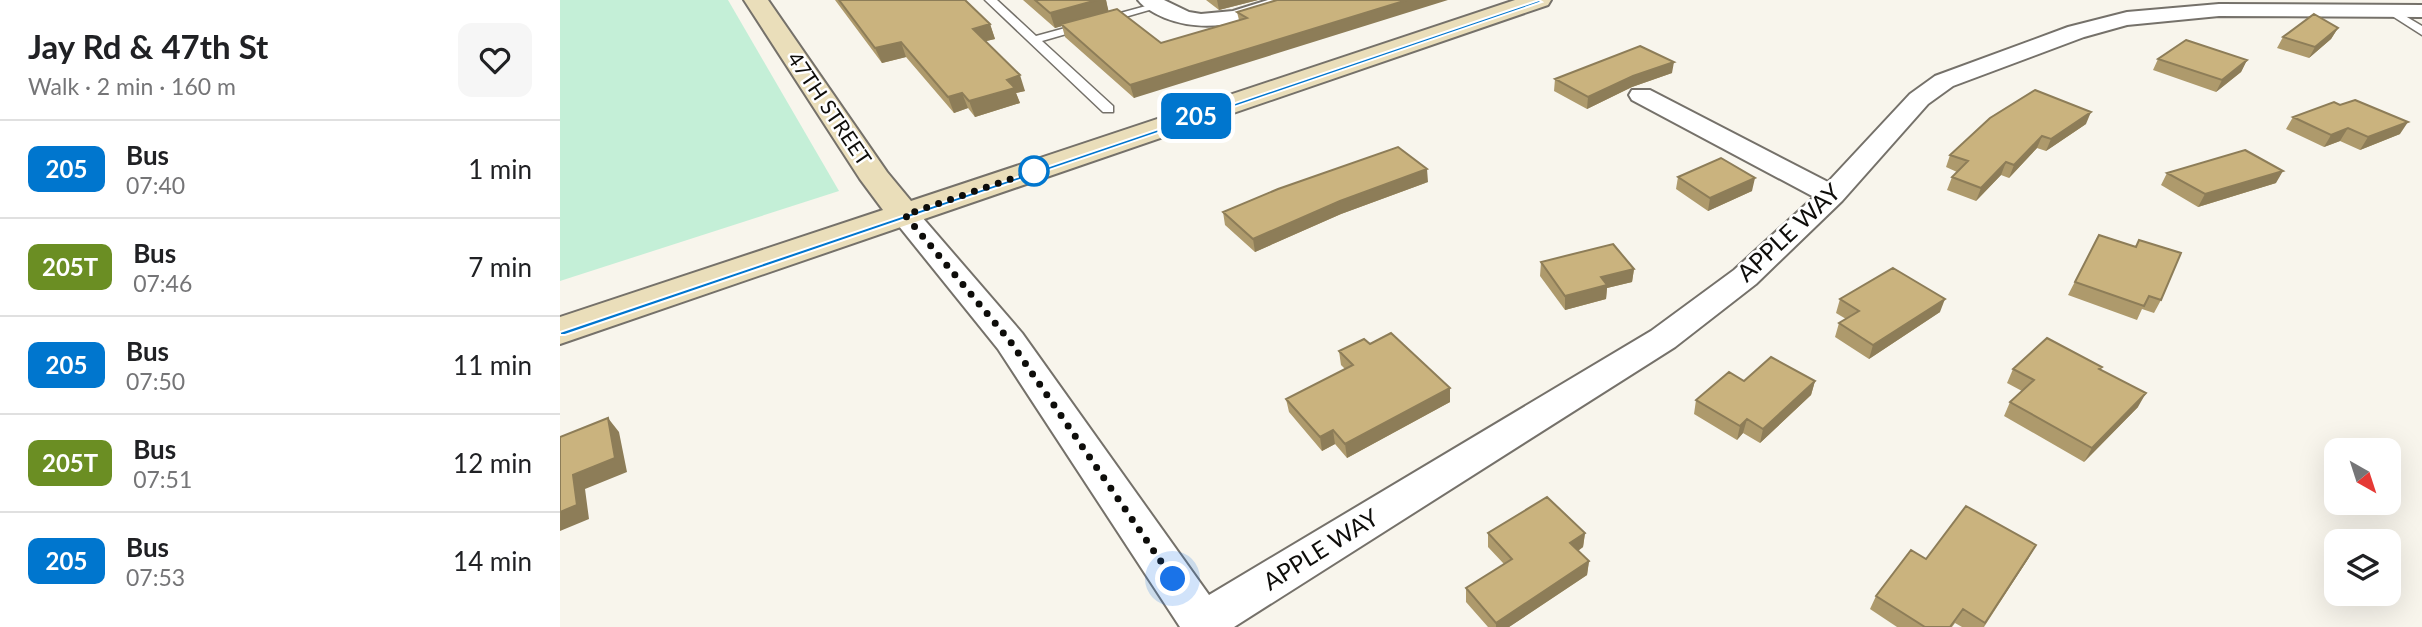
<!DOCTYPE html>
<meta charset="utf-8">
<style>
:root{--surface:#fff;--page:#f6f6f6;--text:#202124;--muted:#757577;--line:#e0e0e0}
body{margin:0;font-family:Lato,sans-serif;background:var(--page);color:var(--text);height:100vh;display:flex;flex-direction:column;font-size:26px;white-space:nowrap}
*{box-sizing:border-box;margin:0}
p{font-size:23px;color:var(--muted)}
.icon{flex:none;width:38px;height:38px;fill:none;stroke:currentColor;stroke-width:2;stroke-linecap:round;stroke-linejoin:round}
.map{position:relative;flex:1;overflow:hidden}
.side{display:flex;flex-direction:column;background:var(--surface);width:560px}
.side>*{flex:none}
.badge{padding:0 14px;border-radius:10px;font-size:24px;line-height:46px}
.needle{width:46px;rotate:141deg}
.controls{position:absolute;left:1764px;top:438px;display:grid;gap:14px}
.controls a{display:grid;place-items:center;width:77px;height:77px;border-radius:14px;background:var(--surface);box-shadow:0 7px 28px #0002;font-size:35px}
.you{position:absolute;width:35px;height:35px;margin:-18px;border:5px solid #fff;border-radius:50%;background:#1a73e8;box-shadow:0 0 0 10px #1a73e833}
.map>.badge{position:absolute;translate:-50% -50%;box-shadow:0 0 0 4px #fff}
.round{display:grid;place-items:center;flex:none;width:74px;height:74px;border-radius:14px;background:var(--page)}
.headline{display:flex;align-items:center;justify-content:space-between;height:119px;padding:0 28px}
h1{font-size:33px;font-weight:700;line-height:52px}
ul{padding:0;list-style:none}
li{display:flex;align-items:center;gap:21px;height:98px;padding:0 28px;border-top:2px solid var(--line)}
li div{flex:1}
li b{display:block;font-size:26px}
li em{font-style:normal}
li .badge{min-width:77px;font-weight:700;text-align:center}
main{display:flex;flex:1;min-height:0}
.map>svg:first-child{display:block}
.green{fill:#c4efd7}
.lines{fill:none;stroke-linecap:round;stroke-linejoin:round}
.lane-casing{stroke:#75716a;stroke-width:3}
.street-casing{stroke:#75716a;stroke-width:4}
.secondary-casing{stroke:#75716a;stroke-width:4}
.lane{fill:#fff;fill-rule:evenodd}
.street{fill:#fff;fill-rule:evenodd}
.secondary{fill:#eadeba;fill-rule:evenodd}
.wall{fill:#ae9a6c}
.shaded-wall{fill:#8d7d58}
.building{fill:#cab37e;stroke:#8d7d58;stroke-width:2}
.line{fill:#0076ce;stroke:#fff;stroke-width:2}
.walk{stroke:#0e0d0a;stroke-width:7;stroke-dasharray:0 12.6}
.stop-dot{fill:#fff;stroke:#0076ce;stroke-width:3.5}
.labels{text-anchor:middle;stroke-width:5;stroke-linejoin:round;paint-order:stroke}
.far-street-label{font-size:21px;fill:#0e0d0a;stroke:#fff}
.street-label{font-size:24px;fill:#0e0d0a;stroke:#fff}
</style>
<main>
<section class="side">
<div class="headline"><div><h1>Jay Rd &amp; 47th St</h1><p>Walk · 2 min · 160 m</p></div><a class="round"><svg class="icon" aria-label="heart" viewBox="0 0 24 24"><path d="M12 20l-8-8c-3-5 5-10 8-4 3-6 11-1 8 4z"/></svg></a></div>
<ul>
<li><span class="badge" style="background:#0076ce;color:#fff">205</span><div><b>Bus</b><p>07:40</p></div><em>1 min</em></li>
<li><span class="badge" style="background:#6b8e23;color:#fff">205T</span><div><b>Bus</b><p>07:46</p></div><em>7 min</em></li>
<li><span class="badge" style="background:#0076ce;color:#fff">205</span><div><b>Bus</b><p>07:50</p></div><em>11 min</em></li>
<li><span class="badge" style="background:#6b8e23;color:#fff">205T</span><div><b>Bus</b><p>07:51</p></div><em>12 min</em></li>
<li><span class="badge" style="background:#0076ce;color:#fff">205</span><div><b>Bus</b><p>07:53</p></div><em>14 min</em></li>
</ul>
</section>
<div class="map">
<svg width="1862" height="627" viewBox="0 0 1862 627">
<rect width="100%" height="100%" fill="#f8f5ec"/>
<path class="green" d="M0,0H168L279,191L0,281Z"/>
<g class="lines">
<g class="lane-casing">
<path id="lane" d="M425,0H437L476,36L597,3L603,6L482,41L553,106V112H543Z
M1830,7L1862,26V35L1826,12L1824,10Z"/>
</g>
<g class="street-casing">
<path id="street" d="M578,0H604L629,12L641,14L673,11L708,0H741L737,4C693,19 651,36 605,18C596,14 584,8 578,0Z
M1659,4L1862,5V17L1659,16L1567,25L1524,37L1393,86L1368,104L1282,201L1196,284L1115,347L674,627H620L438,349L330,215L335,209L345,206L355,209L462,333L649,595L1091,331L1174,270L1254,197L1072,100L1069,95L1072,90H1090L1268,182L1350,94L1375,76L1508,27L1567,12Z"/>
</g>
<g class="secondary-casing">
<path id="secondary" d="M184,0H208L327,172L351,201L955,0H991L988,5L0,344V317L323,210L300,179Z"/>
</g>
<use href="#lane" class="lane"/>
<use href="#street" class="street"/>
<use href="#secondary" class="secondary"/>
</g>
<path class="wall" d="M275,0H405L430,24L435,39L426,41L465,91L456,93L460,103L415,117L408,108L394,113L346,57L322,63Z
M463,0H546L548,11L601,43L679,20L677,12L717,0L574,98L505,37L502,26L495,28Z
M646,0H698L659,10Z
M1778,28L1771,39L1749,58L1717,48L1723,37Z
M1598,59L1687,60L1681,72L1656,92L1593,70Z
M1112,73L1072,87L1027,109L994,91L995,79Z
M1733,117L1840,134L1800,150L1780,141L1764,147L1726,129Z
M1526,124L1486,151L1477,148L1449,178L1441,175L1416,201L1387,190L1392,177L1397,172L1386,167L1390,155Z
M1607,173L1716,183L1638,207L1601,185Z
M1118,177L1192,191L1148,211L1116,189Z
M868,182L781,214L695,252L665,225L663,212Z
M1539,235L1601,300L1594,313L1582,309L1577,320L1508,295Z
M981,262L1074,269L1072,282L1047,288L1046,299L1005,310L980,276Z
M1280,299L1380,312L1309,359L1275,337L1279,323L1286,319L1276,313Z
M810,344L890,388V402L787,458L775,444L762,451L729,412L726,399L785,369L781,365L779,351Z
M1542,367L1540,369L1578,407L1524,462L1444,416L1450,402L1462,391L1447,383L1453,369Z
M1184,381H1255L1251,395L1200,443L1183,433L1177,440L1134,414L1136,400Z
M928,533H1025L1023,547L1018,551L1029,561L1027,575L949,627H928L906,602V588L944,564L928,547Z
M1476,545L1468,559L1424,627H1402L1395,623L1392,627H1337L1310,609L1316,596L1366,559Z"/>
<path class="shaded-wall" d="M537,0H546L549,13L501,24L502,26L495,28L490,13Z
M657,0H698L659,10Z
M847,0H888L574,98L570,85Z
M430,24L435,39L418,43L413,29Z
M1778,28L1771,39L1749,58L1755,47Z
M341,42L346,57L322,63L315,48Z
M1687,60L1681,72L1656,92L1662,80Z
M1114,62L1112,73L1072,87L1027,109L1028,97L1073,76Z
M460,75L465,91L456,93L460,103L415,117L409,101L447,80Z
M402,93L408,108L394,113L388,97Z
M1531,112L1526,124L1486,151L1491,139Z
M1848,122L1840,134L1800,150L1808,137Z
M1788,128L1780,141L1764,147L1771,135Z
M1482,136L1477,148L1449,178L1454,165Z
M1446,162L1441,175L1416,201L1421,188Z
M867,169L868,182L781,214L695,252L693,239L780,201Z
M1723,171L1716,183L1638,207L1645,194Z
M1195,178L1192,191L1148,211L1150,198Z
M1074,269L1072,282L1047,288L1046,299L1005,310V296L1041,277Z
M1385,299L1380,312L1309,359L1313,345Z
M1255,381L1251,395L1200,443L1203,429Z
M890,388V402L787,458L785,444Z
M1586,393L1578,407L1524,462L1532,448Z
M48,418L59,432L67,472L25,489L29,519L0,531V512L13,475Z
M1187,419L1183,433L1177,440L1180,426Z
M773,430L775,444L762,451L760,437Z
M1025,533L1023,547L1009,557L1010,543Z
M1476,545L1468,559L1423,627L1425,623Z
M1029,561L1027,575L949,627H936V623Z"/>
<path class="building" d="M279,0H405L430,24L413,29L460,75L447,80L455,88L409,101L402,93L388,97L341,42L315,48Z
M475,0H537L490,13Z
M717,0H847L570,85L501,24L557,9L601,43L687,18L677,12Z
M1754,14L1778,28L1755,47L1723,37Z
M1626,40L1687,60L1662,80L1598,59Z
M1080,46L1114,62L1073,76L1028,97L995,79Z
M1475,90L1531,112L1491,139L1482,136L1454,165L1446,162L1421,188L1392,177L1408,161L1390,155L1430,118Z
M1795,100L1848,122L1808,137L1788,128L1771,135L1733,117L1774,102L1780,105Z
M838,147L867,169L780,201L693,239L663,212L718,189Z
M1685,150L1723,171L1645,194L1607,173Z
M1161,158L1195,178L1150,198L1118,177Z
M1539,235L1576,247L1579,240L1621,253L1601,300L1589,296L1584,306L1515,282Z
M1053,244L1074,269L1041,277L1047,285L1005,296L981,262Z
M1333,268L1385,299L1313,345L1279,323L1299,311L1280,299Z
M831,333L890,388L785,444L773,430L760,437L726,399L793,365L779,351L804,339L810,344Z
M1487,338L1542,367L1539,369L1586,393L1532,448L1450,402L1474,380L1453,369Z
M1211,357L1255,381L1203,429L1187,419L1180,426L1136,400L1169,372L1184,381Z
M48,418L55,458L13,475L17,505L0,512V437Z
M987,497L1025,533L1010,543L1029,561L936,623L906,588L952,559L928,533Z
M1406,506L1476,545L1425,623L1403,609L1390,627H1365L1316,596L1351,550L1366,559Z"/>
<path class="line" d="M979,0L982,2L5,335H0V332Z"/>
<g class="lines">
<path class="walk" d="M474,171L345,215L450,341L613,579"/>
</g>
<circle class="stop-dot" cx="474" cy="171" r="14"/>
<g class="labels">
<g class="far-street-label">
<text transform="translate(269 109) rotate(56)" y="7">47TH STREET</text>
</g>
<g class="street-label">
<text transform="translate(1229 233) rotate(-43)" y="8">APPLE WAY</text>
<text transform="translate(761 550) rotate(-32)" y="8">APPLE WAY</text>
</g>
</g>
</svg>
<div class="controls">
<a><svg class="needle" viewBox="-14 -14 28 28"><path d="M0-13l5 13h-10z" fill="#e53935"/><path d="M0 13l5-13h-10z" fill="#757577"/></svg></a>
<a><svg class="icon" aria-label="layers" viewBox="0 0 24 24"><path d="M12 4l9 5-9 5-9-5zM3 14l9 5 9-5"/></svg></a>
</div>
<div class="you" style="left:613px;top:579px"></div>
<b class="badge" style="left:636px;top:116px;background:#0076ce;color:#fff">205</b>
</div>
</main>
